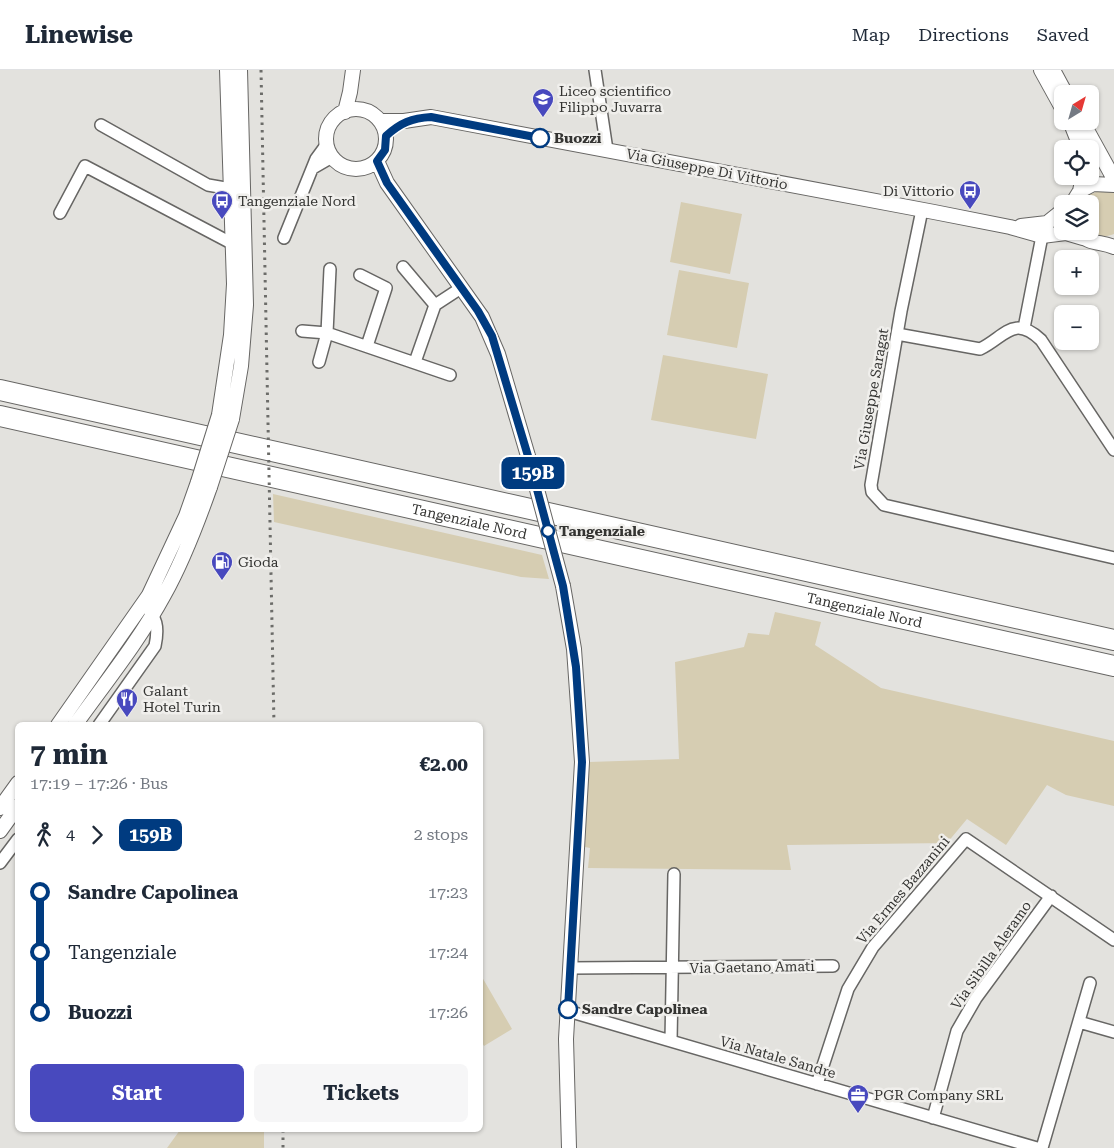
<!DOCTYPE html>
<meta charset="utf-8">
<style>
:root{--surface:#fff;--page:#f6f6f7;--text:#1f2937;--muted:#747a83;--line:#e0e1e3;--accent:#4849be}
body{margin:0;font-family:"Roboto Serif",serif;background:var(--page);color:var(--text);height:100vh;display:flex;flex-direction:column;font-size:19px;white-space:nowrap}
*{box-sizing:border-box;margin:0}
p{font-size:16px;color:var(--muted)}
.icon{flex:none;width:28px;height:28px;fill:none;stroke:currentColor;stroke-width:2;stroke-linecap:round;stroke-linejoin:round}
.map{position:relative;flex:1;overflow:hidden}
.panel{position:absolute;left:15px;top:652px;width:468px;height:410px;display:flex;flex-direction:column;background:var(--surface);border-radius:8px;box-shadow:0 1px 4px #0004}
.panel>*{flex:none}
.badge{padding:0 10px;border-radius:8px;font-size:18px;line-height:32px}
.needle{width:32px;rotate:37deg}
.buttons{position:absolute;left:1054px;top:15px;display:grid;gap:10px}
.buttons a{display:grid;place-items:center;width:45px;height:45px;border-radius:8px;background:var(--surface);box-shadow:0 1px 4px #0004;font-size:25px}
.map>.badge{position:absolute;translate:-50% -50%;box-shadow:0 0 0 2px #fff}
.legs{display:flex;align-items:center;gap:8px;height:55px;padding:0 15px;font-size:16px}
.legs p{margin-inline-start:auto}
.head{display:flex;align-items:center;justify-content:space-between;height:85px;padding:0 15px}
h1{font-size:28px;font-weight:700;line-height:38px}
.primary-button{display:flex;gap:10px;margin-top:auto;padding:10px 15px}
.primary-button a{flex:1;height:58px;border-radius:8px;background:var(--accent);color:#fff;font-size:20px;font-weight:700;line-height:58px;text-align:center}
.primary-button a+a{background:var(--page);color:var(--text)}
ul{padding:0 15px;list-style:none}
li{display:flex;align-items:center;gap:18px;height:60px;font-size:19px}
li i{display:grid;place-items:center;width:8px;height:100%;margin:0 6px;background:currentColor}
li i::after{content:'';width:12px;height:12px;margin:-6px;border:4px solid;border-radius:50%;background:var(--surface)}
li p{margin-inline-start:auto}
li:first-child i{background:linear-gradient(#0000 50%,currentColor 0)}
li:last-child i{background:linear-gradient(currentColor 50%,#0000 0)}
header{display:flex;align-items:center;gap:30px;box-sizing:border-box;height:70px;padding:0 25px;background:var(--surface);border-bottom:1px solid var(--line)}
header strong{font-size:24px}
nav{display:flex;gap:28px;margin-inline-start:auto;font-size:18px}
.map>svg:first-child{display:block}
.green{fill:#d6cdb2}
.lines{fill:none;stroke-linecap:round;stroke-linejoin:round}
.minor-casing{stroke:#676664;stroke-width:14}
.tertiary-casing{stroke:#676664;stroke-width:16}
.motorway-casing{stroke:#676664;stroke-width:22}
.minor{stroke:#fff;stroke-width:11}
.tertiary{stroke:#fff;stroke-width:14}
.motorway{stroke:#fff;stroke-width:20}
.rail{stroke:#6c6c69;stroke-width:3;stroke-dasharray:2.5 5;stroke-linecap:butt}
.tertiary-bridge-casing{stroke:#676664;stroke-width:16;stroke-linecap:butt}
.tertiary-bridge{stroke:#fff;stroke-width:14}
.line-1-casing{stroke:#fff;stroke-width:11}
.line-1{stroke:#003b80;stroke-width:8}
.stop-1-dot{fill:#fff;stroke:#003b80;stroke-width:2.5}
.labels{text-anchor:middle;stroke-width:5;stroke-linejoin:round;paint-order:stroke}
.poi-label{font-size:14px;fill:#343432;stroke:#f0efec;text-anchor:start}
.stop-label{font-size:14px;font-weight:bold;fill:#343432;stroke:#f0efec;text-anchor:start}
.street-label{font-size:14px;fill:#343432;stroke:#f0efec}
</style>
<header>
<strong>Linewise</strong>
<nav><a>Map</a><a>Directions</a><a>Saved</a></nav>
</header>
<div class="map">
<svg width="1114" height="1078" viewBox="0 0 1114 1078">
<rect width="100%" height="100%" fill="#e3e2de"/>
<path class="green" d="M1105,120L1114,123V164C1104,168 1096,167 1087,161H1090V134H1081C1088,124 1093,122 1105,120Z
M681,132L742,144L730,204L670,192Z
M679,200L749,213L737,278L667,265Z
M663,285L768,304L756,369L651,350Z
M273,424L542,485L549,509L521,507L274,452Z
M775,542L821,552L815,575L881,618L1114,671V736L1066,725L1047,715L1006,775L967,749L947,773L787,775L791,800L588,798L590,778L585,777L589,692L679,689L675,592L744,577L748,563L769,565Z
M482,907L512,959L484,976L480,969V908Z
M180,1060H264V1078H167Z"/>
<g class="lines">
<g class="minor-casing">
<path id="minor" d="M595,0L607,80
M101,55L208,115L231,119
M313,98L332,87
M922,140L901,241L871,415L872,422L884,435L1114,488
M60,143L85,96L233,174
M284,168L316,89L327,74
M403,197L435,235
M360,205L386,218L367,276
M1024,258L1042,166
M302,261L327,263L450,305
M897,264L980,279C1005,267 1013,244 1041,270L1114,380
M319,292L327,263L330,199
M415,292L435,235L461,218
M99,655L155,576C159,557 157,547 143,534
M0,793L18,769
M570,898L833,896
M568,941L1037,1078
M1079,952L1114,962
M671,971L674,804
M817,1014L848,919L873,877L966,769L1114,870
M933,1048L957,961L976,928L1051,826
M1042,1078L1090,913"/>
</g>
<g class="tertiary-casing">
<path id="tertiary" d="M1041,0L1062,38
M1053,0L1066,24
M326 69a30 30 0 1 1 60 0a30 30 0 1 1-60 0Z
M345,42L350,22L353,0
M380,51H404L431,47L934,142L1010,157L1042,166L1066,163L1083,168
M1070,51L1081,79
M1082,51L1114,109
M377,91L387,113L482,247L498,284L528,386
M1080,121L1093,114L1114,115
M1072,134L1080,121L1083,106
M1021,156L1047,153L1062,141
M1077,162C1090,175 1099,171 1114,177
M219,345L231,265L234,214L227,0
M232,349L241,296L246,235L240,0
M563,516L574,579L582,692L566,969L569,1078
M58,655L149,525L186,446L198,412
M75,655C105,613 139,571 164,525C183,491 197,454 210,417
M0,738L18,713
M0,761L18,736"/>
</g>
<g class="motorway-casing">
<g id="motorway">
<path d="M0,320L1114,570"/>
<path id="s1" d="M0,346L1114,596"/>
</g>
</g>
<use href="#minor" class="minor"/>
<use href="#tertiary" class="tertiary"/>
<use href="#motorway" class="motorway"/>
<path class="rail" d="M261,0L274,655
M283,1060V1078"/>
<g class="tertiary-bridge-casing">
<path id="tertiary-bridge" d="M528,386L563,516
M198,412L219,345
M210,417L232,349"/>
</g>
<use href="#tertiary-bridge" class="tertiary-bridge"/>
</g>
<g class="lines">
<g class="line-1-casing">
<path id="line-1" d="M540,68L431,47C412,48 400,53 386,66L385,80L377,91L387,113L478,241L492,266L528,386L563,516L576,597L582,692L568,939"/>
</g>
<use href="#line-1" class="line-1"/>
</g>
<defs>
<g id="school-pin" transform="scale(1.125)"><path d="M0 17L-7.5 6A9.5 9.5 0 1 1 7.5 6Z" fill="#4849be" stroke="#f0efec"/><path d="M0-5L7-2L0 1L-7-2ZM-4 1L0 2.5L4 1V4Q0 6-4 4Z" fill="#fff"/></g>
<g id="bus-pin" transform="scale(1.125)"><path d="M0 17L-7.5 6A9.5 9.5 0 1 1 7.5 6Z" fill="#4849be" stroke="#f0efec"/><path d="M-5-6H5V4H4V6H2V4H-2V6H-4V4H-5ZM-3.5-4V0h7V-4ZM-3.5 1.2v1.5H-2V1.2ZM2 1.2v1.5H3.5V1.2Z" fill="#fff"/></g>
<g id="fuel-pin" transform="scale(1.125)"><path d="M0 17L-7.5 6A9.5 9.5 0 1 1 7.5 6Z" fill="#4849be" stroke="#f0efec"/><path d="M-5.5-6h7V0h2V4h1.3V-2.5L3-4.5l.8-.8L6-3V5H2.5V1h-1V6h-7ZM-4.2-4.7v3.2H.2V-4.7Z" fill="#fff"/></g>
<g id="restaurant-pin" transform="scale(1.125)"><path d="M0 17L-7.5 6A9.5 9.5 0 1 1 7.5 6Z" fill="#4849be" stroke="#f0efec"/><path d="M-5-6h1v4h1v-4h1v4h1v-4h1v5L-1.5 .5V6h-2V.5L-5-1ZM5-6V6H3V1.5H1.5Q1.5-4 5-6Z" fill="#fff"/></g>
<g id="office-pin" transform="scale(1.125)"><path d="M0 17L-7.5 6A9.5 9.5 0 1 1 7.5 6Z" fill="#4849be" stroke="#f0efec"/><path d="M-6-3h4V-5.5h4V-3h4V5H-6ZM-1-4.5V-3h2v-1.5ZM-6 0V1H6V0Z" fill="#fff"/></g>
</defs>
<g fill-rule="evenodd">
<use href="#school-pin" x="543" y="29"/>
<use href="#bus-pin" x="970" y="121"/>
<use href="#bus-pin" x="222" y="131"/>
<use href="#fuel-pin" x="222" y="492"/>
<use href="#restaurant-pin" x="127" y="629"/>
<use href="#office-pin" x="858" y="1025"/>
</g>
<g class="stop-1-dot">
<circle cx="540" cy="68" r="9"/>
<circle cx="548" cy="461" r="6"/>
<circle cx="568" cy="939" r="9"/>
</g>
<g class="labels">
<g class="poi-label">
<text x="559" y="26">Liceo scientifico<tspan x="559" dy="16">Filippo Juvarra</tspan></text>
<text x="954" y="126" text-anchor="end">Di Vittorio</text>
<text x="238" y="136">Tangenziale Nord</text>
<text x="238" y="497">Gioda</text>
<text x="143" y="626">Galant<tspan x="143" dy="16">Hotel Turin</tspan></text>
<text x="874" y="1030">PGR Company SRL</text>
</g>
<g class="stop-label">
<text x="554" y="73">Buozzi</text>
<text x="559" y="466">Tangenziale</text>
<text x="582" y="944">Sandre Capolinea</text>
</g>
<g class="street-label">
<text transform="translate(707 99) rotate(11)" y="5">Via Giuseppe Di Vittorio</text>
<text transform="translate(871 329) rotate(-80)" y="5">Via Giuseppe Saragat</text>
<text dy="5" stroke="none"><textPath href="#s1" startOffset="481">Tangenziale Nord</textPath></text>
<text dy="5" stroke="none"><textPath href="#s1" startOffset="886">Tangenziale Nord</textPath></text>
<text transform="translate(903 820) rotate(-50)" y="5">Via Ermes Bazzanini</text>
<text transform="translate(991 885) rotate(-55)" y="5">Via Sibilla Aleramo</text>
<text transform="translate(752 897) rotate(-1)" y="5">Via Gaetano Amati</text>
<text transform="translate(778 987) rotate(16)" y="5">Via Natale Sandre</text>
</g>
</g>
</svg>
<div class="buttons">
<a><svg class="needle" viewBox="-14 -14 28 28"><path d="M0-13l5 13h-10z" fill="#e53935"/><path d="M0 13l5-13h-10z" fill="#747a83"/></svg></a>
<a><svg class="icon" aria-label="locate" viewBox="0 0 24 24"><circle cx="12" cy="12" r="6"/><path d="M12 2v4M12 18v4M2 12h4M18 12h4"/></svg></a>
<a><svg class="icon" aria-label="layers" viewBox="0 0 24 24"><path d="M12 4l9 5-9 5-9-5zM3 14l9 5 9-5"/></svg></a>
<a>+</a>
<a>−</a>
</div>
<b class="badge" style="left:533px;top:403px;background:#003b80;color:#fff">159B</b>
<section class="panel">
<div class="head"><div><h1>7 min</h1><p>17:19 – 17:26 · Bus</p></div><b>€2.00</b></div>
<div class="legs"><svg class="icon" aria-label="walk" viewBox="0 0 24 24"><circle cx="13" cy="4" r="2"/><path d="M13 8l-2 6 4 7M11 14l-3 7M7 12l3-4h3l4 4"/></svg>4<svg class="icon" aria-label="forward" viewBox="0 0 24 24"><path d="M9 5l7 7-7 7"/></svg><b class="badge" style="background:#003b80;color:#fff">159B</b><p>2 stops</p></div>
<ul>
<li><i style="color:#003b80"></i><b>Sandre Capolinea</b><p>17:23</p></li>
<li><i style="color:#003b80"></i><span>Tangenziale</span><p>17:24</p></li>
<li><i style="color:#003b80"></i><b>Buozzi</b><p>17:26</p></li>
</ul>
<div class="primary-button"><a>Start</a><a>Tickets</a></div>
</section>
</div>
